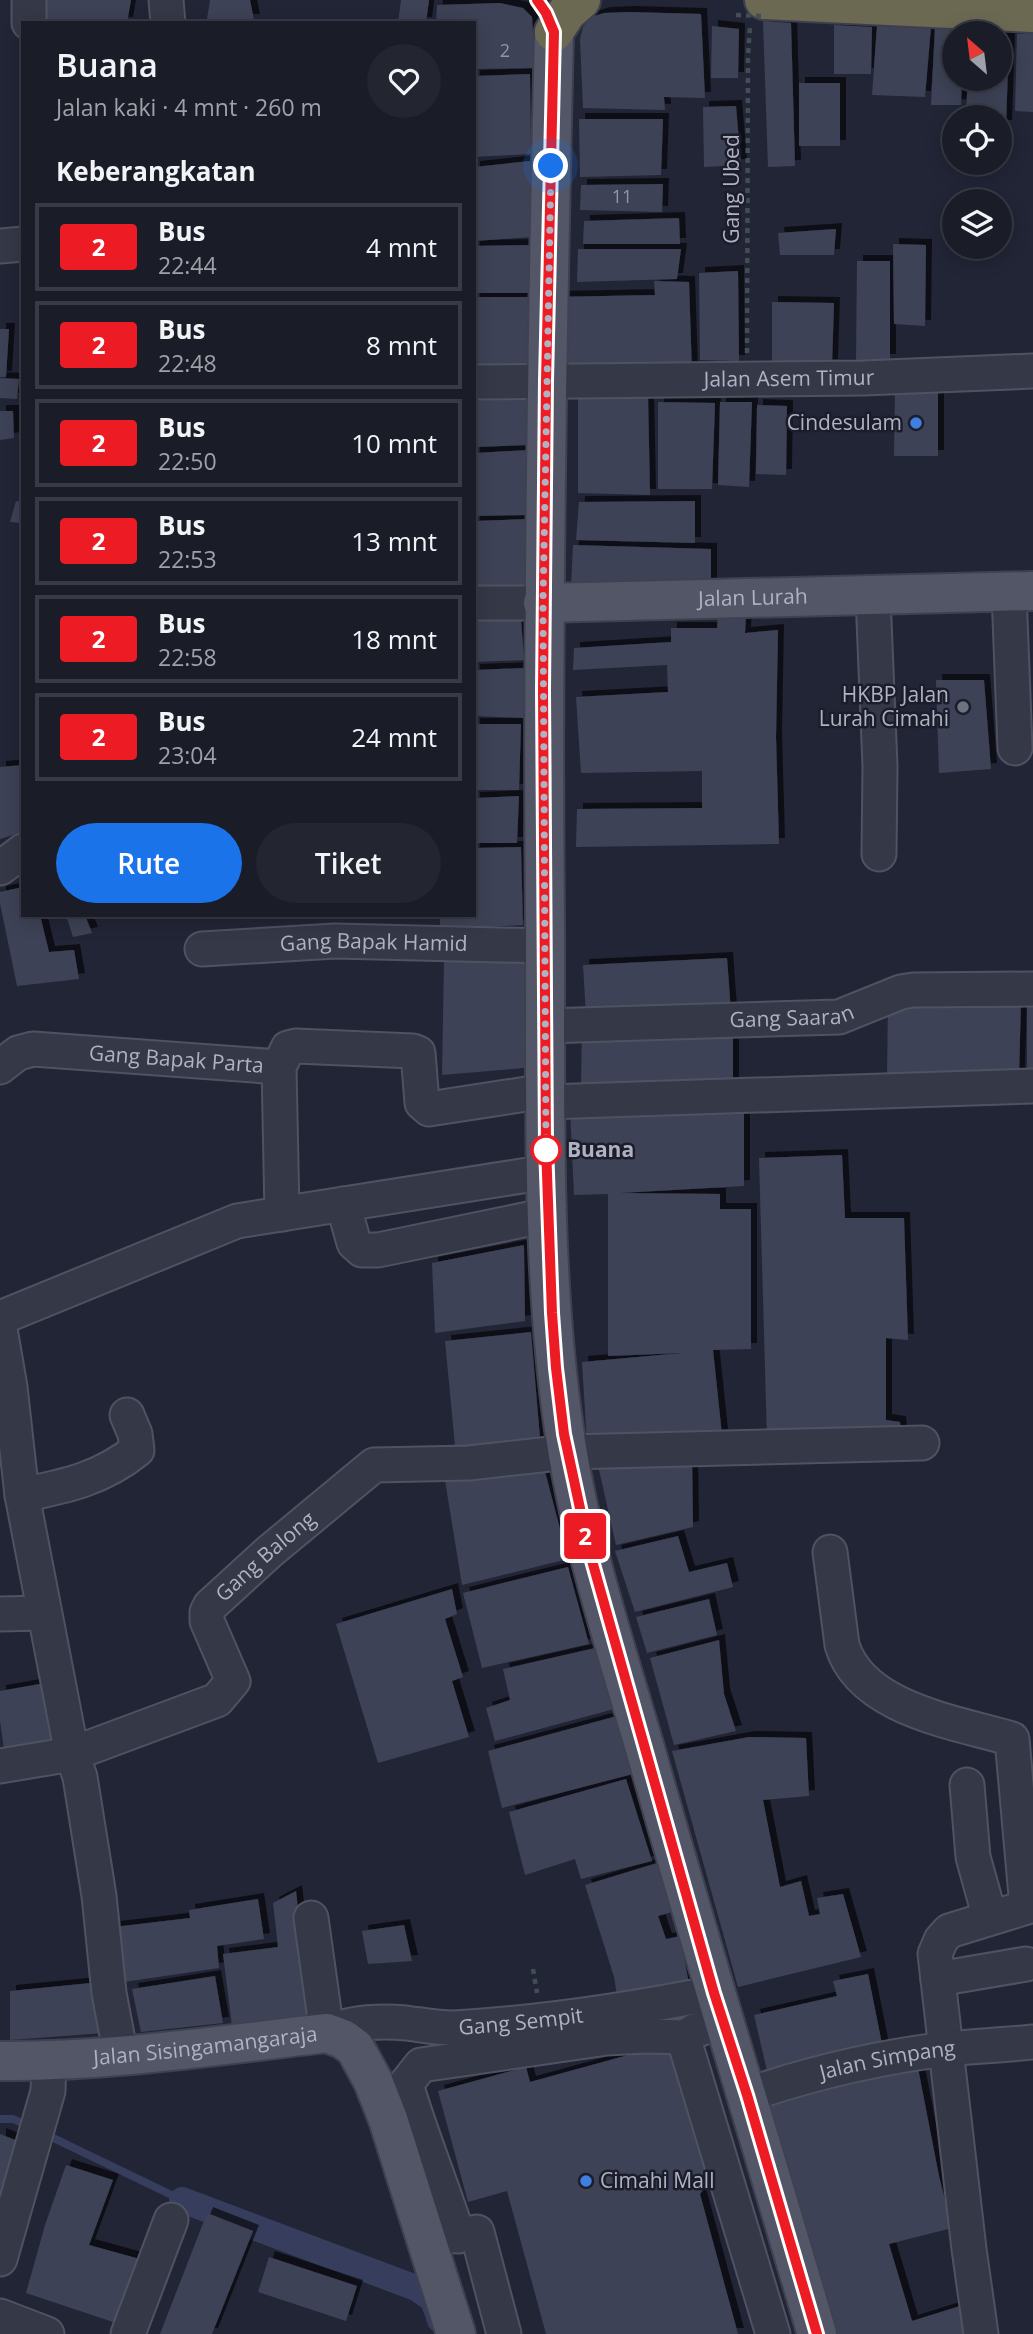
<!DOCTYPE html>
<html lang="id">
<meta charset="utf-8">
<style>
:root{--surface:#1a1c28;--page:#232530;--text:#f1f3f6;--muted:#9fa1a8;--line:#383a45;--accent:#1a73e8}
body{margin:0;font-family:"Open Sans",sans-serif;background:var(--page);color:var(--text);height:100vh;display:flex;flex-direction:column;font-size:26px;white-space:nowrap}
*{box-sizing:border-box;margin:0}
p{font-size:23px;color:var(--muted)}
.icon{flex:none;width:38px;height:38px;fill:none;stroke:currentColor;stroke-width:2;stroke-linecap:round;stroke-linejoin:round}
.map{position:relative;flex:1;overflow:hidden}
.sheet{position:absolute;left:21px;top:21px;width:455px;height:896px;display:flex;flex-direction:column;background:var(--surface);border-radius:0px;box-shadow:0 4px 18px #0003,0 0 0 2px var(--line)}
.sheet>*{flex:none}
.badge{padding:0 14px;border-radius:5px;font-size:24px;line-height:46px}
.needle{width:46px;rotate:332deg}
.fabs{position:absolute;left:942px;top:21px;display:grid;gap:14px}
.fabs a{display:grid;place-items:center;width:70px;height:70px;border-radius:50%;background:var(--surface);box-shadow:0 4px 18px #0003,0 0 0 2px var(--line);font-size:35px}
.you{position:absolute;width:35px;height:35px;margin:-18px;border:5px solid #fff;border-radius:50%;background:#1a73e8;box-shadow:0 0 0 10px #1a73e833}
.map>.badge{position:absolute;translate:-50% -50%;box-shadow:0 0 0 4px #fff}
h2{padding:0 35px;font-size:26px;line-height:63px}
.round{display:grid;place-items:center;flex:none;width:74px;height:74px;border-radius:37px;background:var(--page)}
.summary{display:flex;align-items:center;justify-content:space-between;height:119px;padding:0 35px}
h1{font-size:33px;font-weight:600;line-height:52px}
.primary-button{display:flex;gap:14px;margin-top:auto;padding:14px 35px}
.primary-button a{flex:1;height:80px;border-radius:42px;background:var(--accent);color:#fff;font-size:28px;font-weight:600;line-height:80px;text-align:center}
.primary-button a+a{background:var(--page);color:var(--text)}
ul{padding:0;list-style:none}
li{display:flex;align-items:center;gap:21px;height:88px;margin:0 14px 10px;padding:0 21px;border:4px solid var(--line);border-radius:0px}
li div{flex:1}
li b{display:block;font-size:26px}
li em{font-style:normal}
li .badge{min-width:77px;font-weight:700;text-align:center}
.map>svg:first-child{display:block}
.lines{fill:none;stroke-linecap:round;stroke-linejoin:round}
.stream{stroke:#373d5c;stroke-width:8}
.canal{stroke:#373d5c;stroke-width:26}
.building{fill:#3e4256;filter:url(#shadow)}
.minor-casing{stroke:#505261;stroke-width:37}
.major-casing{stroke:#3f4150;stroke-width:42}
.highway-casing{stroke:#3d3f4e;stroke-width:42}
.path{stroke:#424d55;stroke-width:4.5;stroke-dasharray:5 5;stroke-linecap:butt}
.minor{stroke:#353847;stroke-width:33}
.major{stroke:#535667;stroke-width:38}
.highway{stroke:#6c6953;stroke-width:38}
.path-bridge{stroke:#424d55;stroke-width:4.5;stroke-dasharray:5 5;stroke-linecap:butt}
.line-casing{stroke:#fff;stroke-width:16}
.line{stroke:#ed1c24;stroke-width:10}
.walk{stroke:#b0b2c3;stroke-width:7;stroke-dasharray:0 12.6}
.shop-dot{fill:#3f7fe0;stroke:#1b1d2b;stroke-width:2.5}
.worship-dot{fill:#6b7280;stroke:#1b1d2b;stroke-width:2.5}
.stop-dot{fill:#fff;stroke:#ed1c24;stroke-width:3.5}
.labels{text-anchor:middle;stroke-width:5;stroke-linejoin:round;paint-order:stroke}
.number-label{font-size:18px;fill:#9496a8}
.street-label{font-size:21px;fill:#b0b2c3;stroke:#1b1d2b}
.poi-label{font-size:21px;fill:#b0b2c3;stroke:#1b1d2b;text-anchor:end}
.stop-label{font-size:21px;font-weight:bold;fill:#b0b2c3;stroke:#1b1d2b;text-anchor:start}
</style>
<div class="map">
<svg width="1033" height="2334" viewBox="0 0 1033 2334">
<defs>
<filter id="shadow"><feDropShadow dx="6" dy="-6" stdDeviation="0" flood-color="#0009"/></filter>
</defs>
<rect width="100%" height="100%" fill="#222536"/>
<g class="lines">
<path class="stream" d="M0,2119H13L30,2127
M45,2134L182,2200"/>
<path class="canal" d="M182,2200L416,2288L433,2300L440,2320"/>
</g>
<path class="building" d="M43,0H131L127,23H90L41,19Z
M210,0H250L254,20L207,19Z
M401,0H429L426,23H398Z
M500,3L523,8L532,17L535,68L474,69V23H436L437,5Z
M629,12L701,14L705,98L664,97L665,110L583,108L580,39L583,27L591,17L604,13Z
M763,21L791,23L795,166L768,167Z
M834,25L872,27L871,74H834Z
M712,26L739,29L738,78H711Z
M877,26L931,27L925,97L872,95Z
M935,27H966V33H954V79H962L961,105H931Z
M1033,33V112L1015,111L1017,34Z
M999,38H1009L1006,126H999V117H973V110H966L968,79H999Z
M530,74L531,154L474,157V76Z
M799,83H840V146H799Z
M736,106L741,165L704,167L703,107Z
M579,119H663L661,175L580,177Z
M530,161L532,237L474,241V167Z
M663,184L662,212L580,210L581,185Z
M679,218L680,244H583L584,221Z
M836,229L834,255H780L778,233Z
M893,244L926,245L925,326L894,324Z
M531,245L529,293H474V246Z
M578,249H681L677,279L577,282Z
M857,261H890V360H856Z
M738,271L739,361L700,360L699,273Z
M654,281L689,282L692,373L553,371L552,297L655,295Z
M474,297H536L534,372L474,371Z
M772,302L834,303L832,365L772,366Z
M0,329H9L6,377H0Z
M0,378L19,379L17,399L0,398Z
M474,389H533L528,445L474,447Z
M895,390H938V456H894Z
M648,395L650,495L578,493V397Z
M658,402L715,403L712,489H658Z
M720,402H752L749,487L718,485Z
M757,405L787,406L786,475L756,474Z
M0,411H13L14,438L0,440Z
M531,450L527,515L474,516V453Z
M16,501L23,502V523L10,522Z
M695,501V543L576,540L579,502Z
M528,519L530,588L474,589V521Z
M573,545L711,549V591L571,588Z
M718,613L746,616L745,633L778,630L776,737L779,844L576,847L577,809L702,808V771L581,773L576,697L668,692L667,665L573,670L574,648L671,642V628H717Z
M474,617L521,619L524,660L474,662Z
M525,668L524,718L474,716V670Z
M936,680H984L991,769L939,773Z
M474,724H521L519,790H474Z
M23,765V832L0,839V767Z
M519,796L517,843H474V798Z
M521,847L523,925L440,929V915H474V848Z
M23,887V915H40L49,952L74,950L79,979L17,986L0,903V892Z
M66,915H85L92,933L73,937Z
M532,952L535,1067L442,1075L444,961Z
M727,958L731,1012L586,1016L583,965Z
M1021,999L1019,1077L887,1078L888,1001Z
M1027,999H1033V1074H1027Z
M733,1027V1083L581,1084L582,1028Z
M744,1104V1186L620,1193L720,1194V1209H751V1349L713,1350L722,1435L587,1443L582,1362L682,1353L608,1356V1194L574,1195L570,1108Z
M842,1155L845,1218H904L908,1340L886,1338V1420L900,1422L902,1442L767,1439L759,1158Z
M524,1245L525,1321L435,1333L432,1263Z
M531,1332L541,1450L456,1456L445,1341Z
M692,1454L693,1527L616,1545L597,1461Z
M543,1464L568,1559L462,1585L443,1468Z
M678,1536L689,1572L727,1563L733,1587L635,1612L615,1551Z
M568,1567L589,1644L482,1668L463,1593Z
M452,1589L457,1614L445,1619L463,1677L452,1681L469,1737L378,1763L336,1624Z
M709,1599L717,1635L647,1653L636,1617Z
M719,1640L724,1694L736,1731L674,1745L650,1658Z
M595,1648L614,1709L495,1741L486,1708L510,1700L503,1669Z
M51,1682L63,1740L4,1749L0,1721V1691Z
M617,1716L633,1774L502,1808L488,1751Z
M749,1737L806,1738L809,1796L763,1800L780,1887L801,1881L809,1916L820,1914L817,1898L843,1894L861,1957L738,1987L672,1751Z
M626,1779L652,1861L581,1879L575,1859L525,1875L509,1812Z
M657,1863L672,1912L658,1916L666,1939L680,1936L690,1989L618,2001L614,1977L585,1885Z
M296,1891L311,2022L232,2026L223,1954L278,1947L273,1903Z
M258,1899L264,1939L217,1946L219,1968L124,1982L114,1927L190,1918L189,1910Z
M404,1925L412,1961L368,1964L362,1931Z
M868,1974L884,2054L769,2079L754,2015L837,1996L833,1981Z
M215,1976L223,2023L141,2032L132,1989Z
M101,1982L104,2033L10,2040V1991Z
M679,2041L717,2172L700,2194L738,2334H546L507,2191L468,2202L438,2091L526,2067L530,2082Z
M917,2063L939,2176L952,2228L889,2244L912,2321L960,2306L966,2334H832L765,2097Z
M0,2134L23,2143L0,2197Z
M66,2165L113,2180L89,2245L147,2261L122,2325L26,2293L45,2225Z
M207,2213L253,2231L212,2334H160Z
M269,2257L357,2286L346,2321L258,2292Z"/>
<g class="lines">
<g class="minor-casing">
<g id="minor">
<path d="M29,0V23"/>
<path d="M166,0L168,23"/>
<path d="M0,246L23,244"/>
<path id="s1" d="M474,382L864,378L1033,371"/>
<path d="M1009,592L1015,748"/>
<path d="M873,596L880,766L879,854"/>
<path d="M474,603H543"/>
<path d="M0,868L23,851"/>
<path id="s2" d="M202,949L335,941L545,946"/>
<path id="s3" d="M545,1026L839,1017L901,992L913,990L1033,989"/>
<path id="s4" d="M0,1067L18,1053L33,1049L279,1067"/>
<path d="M546,1102L1033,1086"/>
<path d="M343,1204L354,1243L362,1250H378L548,1215"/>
<path d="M282,1214L279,1067L288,1048L296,1046L413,1051L418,1053L422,1103L429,1109L546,1091"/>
<path d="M0,1318L237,1221L547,1172"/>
<path d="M0,1329L10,1387L22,1495L72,1754L80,1777L99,1896L109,1993L121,2056"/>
<path d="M22,1495C66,1486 101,1479 137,1450L135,1434L127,1415"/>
<path d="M830,1552L842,1645C861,1709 955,1722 1012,1739L1027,1907L949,1931L941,1940L935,1954L969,2249L981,2334"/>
<path d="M0,1614L44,1613"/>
<path id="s5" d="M0,1766L72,1754L217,1700L233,1681L207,1621V1612L210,1606L269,1552L374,1465L469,1463L568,1452L922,1443"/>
<path d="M967,1785L973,1857L990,1918"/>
<path id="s6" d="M311,1918L327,2033C350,2022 381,2021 406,2023C422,2025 438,2028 454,2028C541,2023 628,2010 714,1993"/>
<path d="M938,1979L1026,1964"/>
<path d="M686,2037L685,2043L773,2334"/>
<path id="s7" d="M747,2095C812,2073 879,2057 947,2049C975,2046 1004,2045 1033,2042"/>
<path d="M458,2236C442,2185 421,2136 406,2084L421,2065L607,2038L644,2036L686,2037L694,2031L723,2021"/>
<path d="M445,2237L477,2232L504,2334"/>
<path d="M0,2259L48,2091L49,2062"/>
<path d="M0,2316L47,2334"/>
<path d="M128,2334L171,2220"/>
</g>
</g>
<g class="major-casing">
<g id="major">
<path d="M554,32C547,330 542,627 545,925C546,1092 540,1263 564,1429C580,1542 617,1651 648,1759C702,1951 761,2142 817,2334"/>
<path id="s8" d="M543,603L1033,591"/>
<path id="s9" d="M0,2061C109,2062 218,2045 327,2033L343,2039L355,2048L373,2081L388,2119L456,2334"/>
</g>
</g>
<g class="highway-casing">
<path id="highway" d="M764,0L1033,13
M554,32L567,12L581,0"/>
</g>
<path class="path" d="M747,353L748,55L750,26
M533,1969L537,1993"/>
<use href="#minor" class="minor"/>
<use href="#major" class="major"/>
<use href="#highway" class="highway"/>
<path class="path-bridge" d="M736,15L762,16"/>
</g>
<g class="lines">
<g class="line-casing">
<path id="line" d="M537,0L546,13L554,32L546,381L543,690L546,1146L552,1313L556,1368L564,1434L589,1550L714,1993L747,2095L817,2334"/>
</g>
<use href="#line" class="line"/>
<path class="walk" d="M546,1150L543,603L551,166"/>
</g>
<g class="shop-dot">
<circle cx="916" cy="423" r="7"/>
<circle cx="586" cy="2181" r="7"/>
</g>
<circle class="worship-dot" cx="963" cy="707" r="7"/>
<circle class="stop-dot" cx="546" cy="1150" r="14"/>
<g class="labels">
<g class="number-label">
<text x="505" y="57">2</text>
<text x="622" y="203">11</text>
</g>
<g class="street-label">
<text transform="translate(732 189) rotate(-90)" y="7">Gang Ubed</text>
<text dy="7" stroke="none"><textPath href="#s1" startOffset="315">Jalan Asem Timur</textPath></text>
<text dy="7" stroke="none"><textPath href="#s8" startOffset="210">Jalan Lurah</textPath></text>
<text dy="7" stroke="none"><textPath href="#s2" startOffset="172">Gang Bapak Hamid</textPath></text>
<text dy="7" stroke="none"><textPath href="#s3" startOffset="247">Gang Saaran</textPath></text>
<text dy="7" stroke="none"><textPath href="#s4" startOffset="182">Gang Bapak Parta</textPath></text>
<text dy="7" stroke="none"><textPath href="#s5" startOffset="408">Gang Balong</textPath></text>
<text dy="7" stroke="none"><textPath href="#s6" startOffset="312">Gang Sempit</textPath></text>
<text dy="7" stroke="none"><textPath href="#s9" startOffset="206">Jalan Sisingamangaraja</textPath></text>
<text dy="7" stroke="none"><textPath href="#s7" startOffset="145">Jalan Simpang</textPath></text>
</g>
<g class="poi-label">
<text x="902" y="430">Cindesulam</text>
<text x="949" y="702">HKBP Jalan<tspan x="949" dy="24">Lurah Cimahi</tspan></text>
<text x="600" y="2188" text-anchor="start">Cimahi Mall</text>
</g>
<g class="stop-label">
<text x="567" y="1157">Buana</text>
</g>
</g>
</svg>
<div class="fabs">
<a><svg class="needle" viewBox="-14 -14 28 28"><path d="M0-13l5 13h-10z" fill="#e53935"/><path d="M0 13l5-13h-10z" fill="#9fa1a8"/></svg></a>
<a><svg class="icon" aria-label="locate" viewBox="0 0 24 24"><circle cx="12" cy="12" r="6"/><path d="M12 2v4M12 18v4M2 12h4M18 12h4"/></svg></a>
<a><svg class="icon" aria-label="layers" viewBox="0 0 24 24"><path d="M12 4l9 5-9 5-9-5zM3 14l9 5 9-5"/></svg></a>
</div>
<div class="you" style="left:551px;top:166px"></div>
<b class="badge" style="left:585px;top:1536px;background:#ed1c24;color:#fff">2</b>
<section class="sheet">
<div class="summary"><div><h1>Buana</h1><p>Jalan kaki · 4 mnt · 260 m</p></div><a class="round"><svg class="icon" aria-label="heart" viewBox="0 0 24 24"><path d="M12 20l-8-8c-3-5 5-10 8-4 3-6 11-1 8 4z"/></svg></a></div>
<h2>Keberangkatan</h2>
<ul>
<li><span class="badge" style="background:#ed1c24;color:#fff">2</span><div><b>Bus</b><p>22:44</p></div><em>4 mnt</em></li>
<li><span class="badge" style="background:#ed1c24;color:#fff">2</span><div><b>Bus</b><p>22:48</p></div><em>8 mnt</em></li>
<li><span class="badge" style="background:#ed1c24;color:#fff">2</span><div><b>Bus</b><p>22:50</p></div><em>10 mnt</em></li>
<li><span class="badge" style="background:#ed1c24;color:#fff">2</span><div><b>Bus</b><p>22:53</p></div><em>13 mnt</em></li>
<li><span class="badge" style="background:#ed1c24;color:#fff">2</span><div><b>Bus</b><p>22:58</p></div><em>18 mnt</em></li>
<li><span class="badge" style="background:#ed1c24;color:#fff">2</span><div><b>Bus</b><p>23:04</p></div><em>24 mnt</em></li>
</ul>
<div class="primary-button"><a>Rute</a><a>Tiket</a></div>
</section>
</div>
